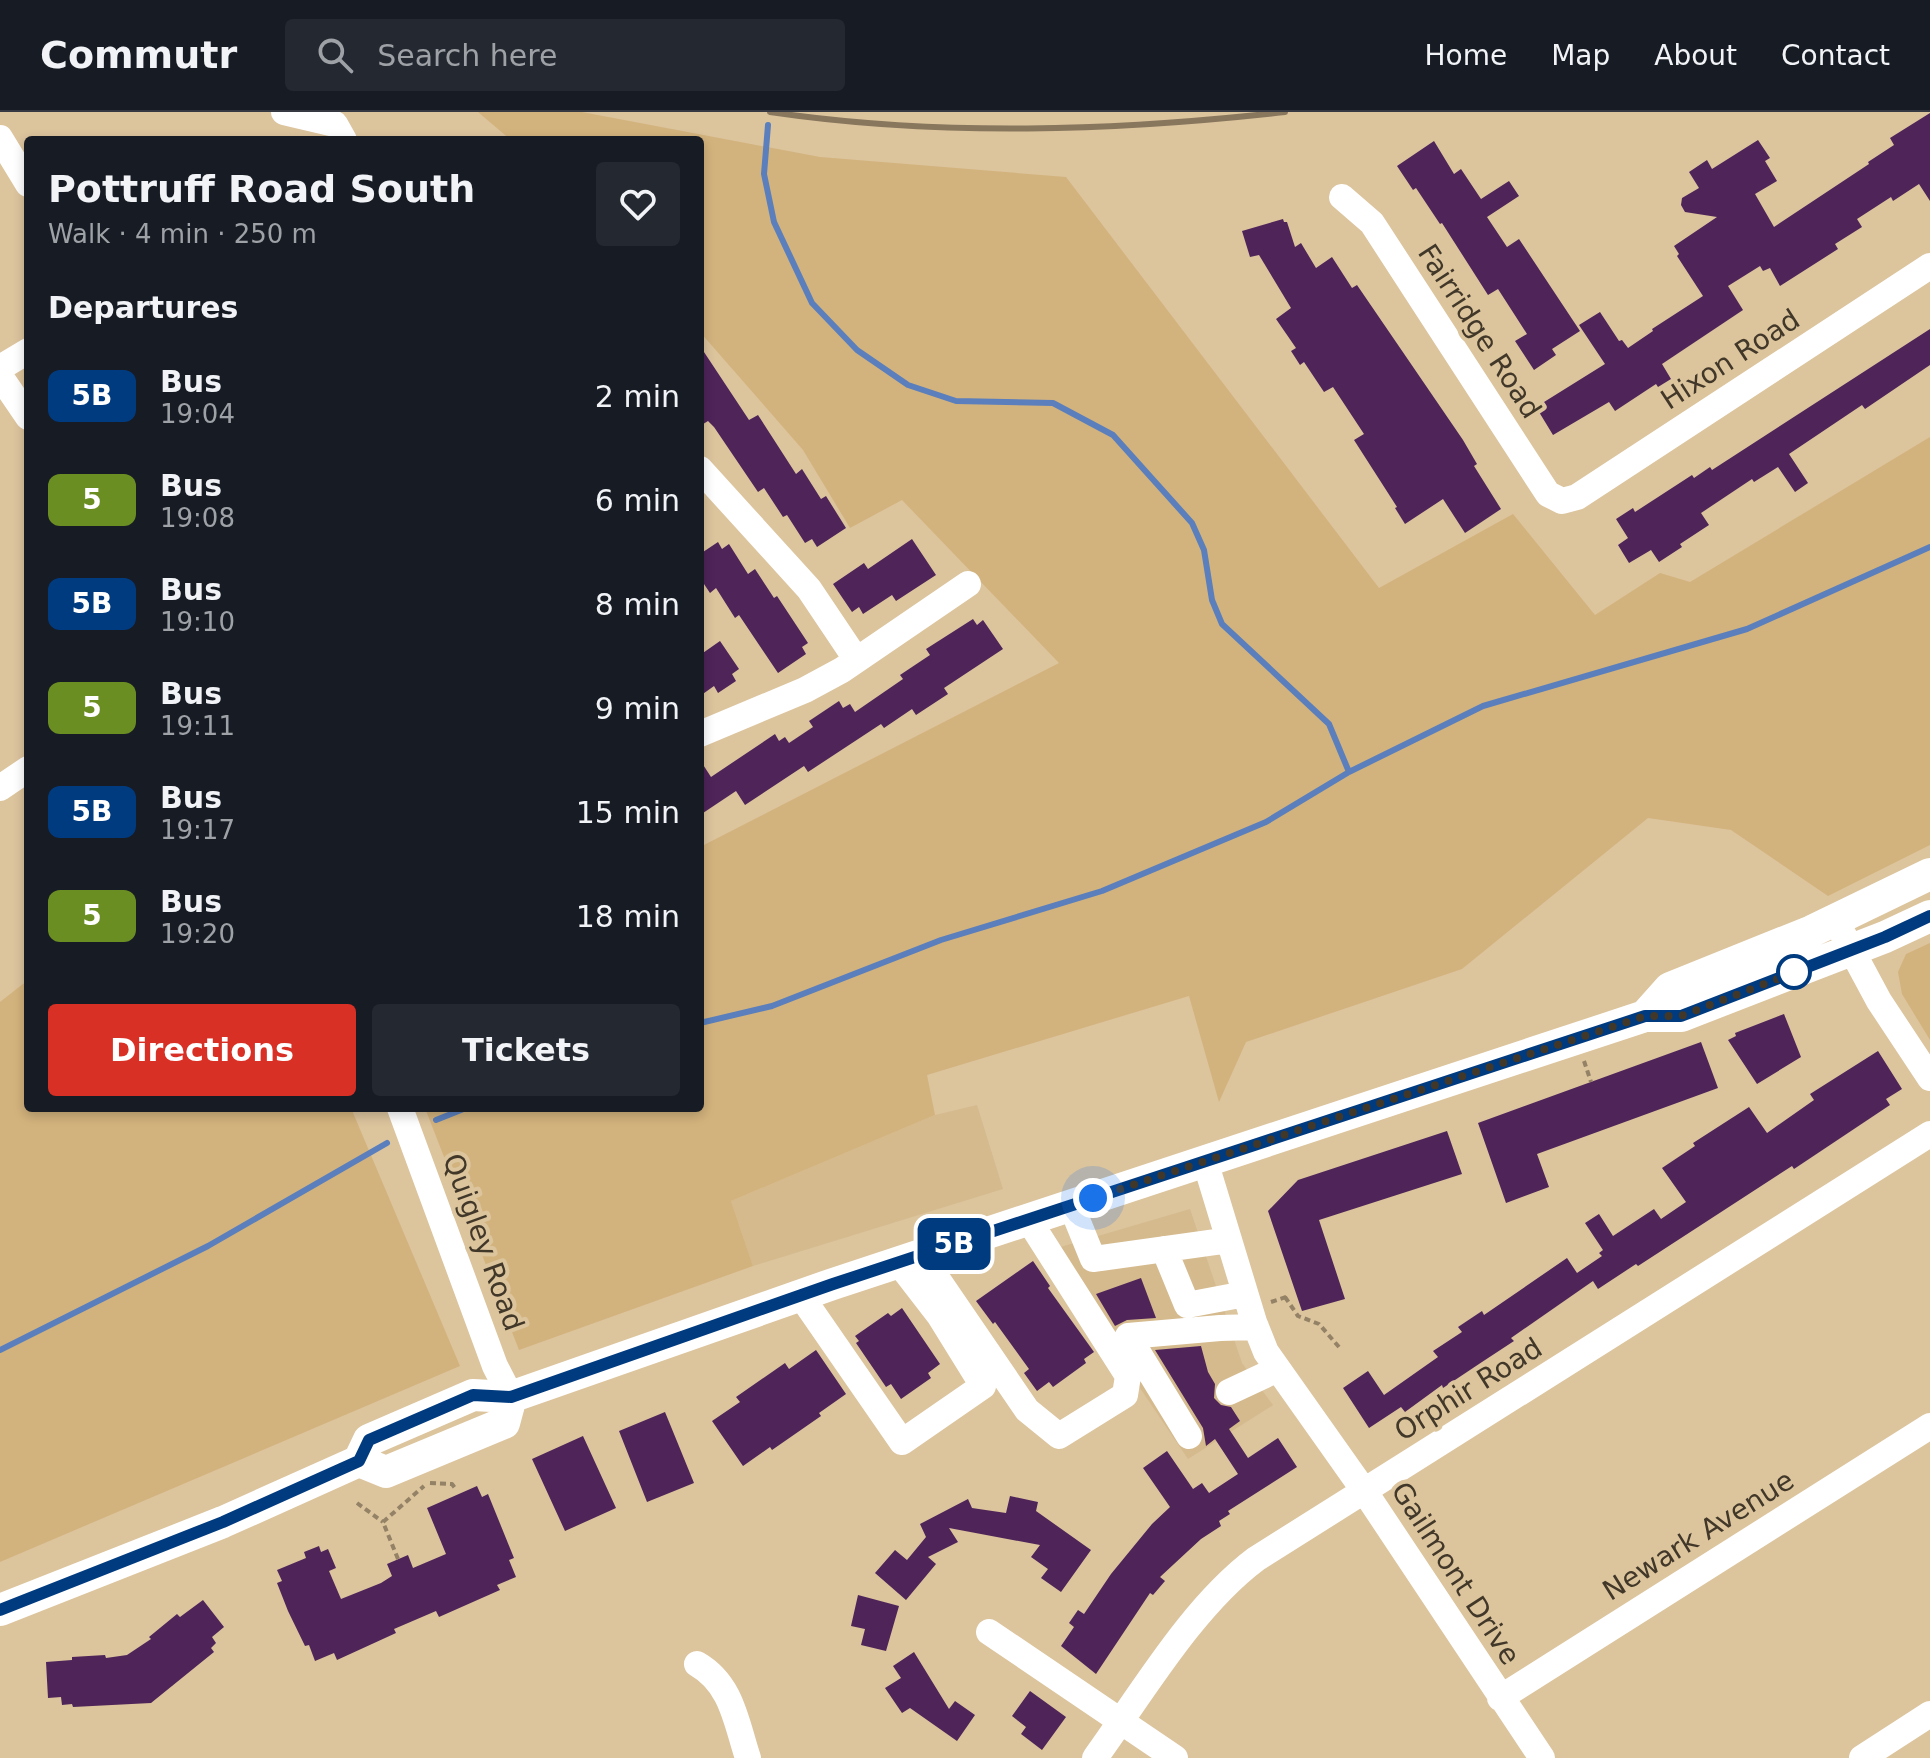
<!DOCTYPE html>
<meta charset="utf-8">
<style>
:root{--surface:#171b24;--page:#242831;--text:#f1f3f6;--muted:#9ea1a6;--line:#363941;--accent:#d93025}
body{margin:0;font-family:"DejaVu Sans",sans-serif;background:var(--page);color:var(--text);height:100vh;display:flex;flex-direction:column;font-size:30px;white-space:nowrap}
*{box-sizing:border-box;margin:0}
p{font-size:26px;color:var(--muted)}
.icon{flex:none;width:44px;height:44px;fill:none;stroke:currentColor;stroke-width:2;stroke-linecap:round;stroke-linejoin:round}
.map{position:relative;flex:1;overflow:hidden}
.sheet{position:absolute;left:24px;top:24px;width:680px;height:976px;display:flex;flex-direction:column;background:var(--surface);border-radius:8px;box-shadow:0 4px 12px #0003}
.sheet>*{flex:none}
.badge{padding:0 16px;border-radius:12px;font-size:28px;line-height:52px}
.you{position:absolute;width:40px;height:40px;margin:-20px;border:6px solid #fff;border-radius:50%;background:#1a73e8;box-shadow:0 0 0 12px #1a73e833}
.map>.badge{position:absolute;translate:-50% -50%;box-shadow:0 0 0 4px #fff}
h2{padding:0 24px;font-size:30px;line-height:72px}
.round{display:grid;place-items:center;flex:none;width:84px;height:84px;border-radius:8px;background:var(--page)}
.summary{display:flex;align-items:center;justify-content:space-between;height:136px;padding:0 24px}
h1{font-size:38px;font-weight:700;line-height:60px}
.cta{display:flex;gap:16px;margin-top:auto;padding:16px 24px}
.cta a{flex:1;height:92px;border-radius:8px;background:var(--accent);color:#fff;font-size:32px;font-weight:700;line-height:92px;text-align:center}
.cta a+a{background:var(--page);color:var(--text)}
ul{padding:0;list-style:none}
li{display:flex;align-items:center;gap:24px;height:104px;padding:0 24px}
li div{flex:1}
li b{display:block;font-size:30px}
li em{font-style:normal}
li .badge{min-width:88px;font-weight:700;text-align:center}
header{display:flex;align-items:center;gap:48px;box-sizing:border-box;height:112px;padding:0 40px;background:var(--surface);border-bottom:2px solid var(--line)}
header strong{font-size:38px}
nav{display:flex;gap:44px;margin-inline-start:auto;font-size:28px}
.search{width:560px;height:72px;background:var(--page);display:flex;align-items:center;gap:20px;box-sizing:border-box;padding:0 28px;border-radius:8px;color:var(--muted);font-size:30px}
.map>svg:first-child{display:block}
.built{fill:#d5ba8d}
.green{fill:#d3b37d}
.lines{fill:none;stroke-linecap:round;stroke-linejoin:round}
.stream{stroke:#5b7fbc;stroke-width:6}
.building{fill:#4f2459}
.path{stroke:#938266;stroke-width:4;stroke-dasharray:6 4;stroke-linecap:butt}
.minor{stroke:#fff;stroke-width:26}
.major{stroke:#fff;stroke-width:32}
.rail{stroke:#88775d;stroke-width:6}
.line-casing{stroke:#fff;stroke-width:18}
.line{stroke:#003b80;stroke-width:12}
.walk{stroke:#423829;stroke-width:8;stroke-dasharray:0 14.4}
.stop-dot{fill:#fff;stroke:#003b80;stroke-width:4}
.labels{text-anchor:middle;stroke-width:8;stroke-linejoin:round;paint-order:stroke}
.street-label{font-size:28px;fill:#423829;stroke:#dcc49d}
</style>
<header>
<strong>Commutr</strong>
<div class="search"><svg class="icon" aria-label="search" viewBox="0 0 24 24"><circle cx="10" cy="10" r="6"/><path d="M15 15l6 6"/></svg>Search here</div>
<nav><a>Home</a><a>Map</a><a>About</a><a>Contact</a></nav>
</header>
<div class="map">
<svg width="1930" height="1646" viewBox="0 0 1930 1646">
<rect width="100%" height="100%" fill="#dcc49d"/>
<path class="built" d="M977,993L1003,1077L753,1154L731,1089L935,1003Z
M1190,1097L1242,1251L1273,1293L1188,1347L1047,1139Z"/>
<path class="green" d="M478,0H582L820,45L1066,65L1379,476L1513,402L1595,503L1660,461L1690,470L1930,325V733L1828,784L1731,718L1648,706L1462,857L1246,930L1219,990L1189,884L927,963L935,1003L731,1089L753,1154L519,1238L425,996H700V735L1059,551L902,388L850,416L803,338L700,220V28H511Z
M1930,831V928L1902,882L1898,860L1906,842Z
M28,868V996H351L460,1254L0,1450V890Z"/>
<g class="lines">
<path class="stream" d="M768,13L764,62L774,110L812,191L857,238L908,273L956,289L1053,291L1113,323L1192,411L1204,438L1212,488L1222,512L1329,612L1349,660
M700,911L772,894L941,828L1102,779L1266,710L1349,660L1483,594L1747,517L1930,435
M436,1008L466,996
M0,1238L208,1134L387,1031"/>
</g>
<path class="building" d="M1930,1V89L1919,72L1893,89L1891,85L1857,107L1862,115L1835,132L1838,137L1780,174L1770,156L1763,159L1760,154L1728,174L1743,198L1662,252L1671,267L1658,275L1656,272L1615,299L1609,290L1553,323L1536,295L1605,252L1579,213L1600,200L1619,229L1622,228L1628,236L1653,219L1652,217L1703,184L1677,144L1679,142L1674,134L1717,105L1685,100L1681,93L1682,86L1699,76L1689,60L1707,48L1712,57L1758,28L1770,46L1765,49L1777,69L1755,82L1774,115L1869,52L1868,50L1894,33L1890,26Z
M1434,29L1454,62L1461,57L1481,87L1509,69L1519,84L1487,105L1507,135L1519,127L1580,219L1552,237L1556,243L1534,258L1515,229L1527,222L1498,177L1488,183L1442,111L1440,112L1416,76L1413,78L1397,54Z
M1283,107L1284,110H1287L1295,135L1301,131L1316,156L1332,145L1352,176L1357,173L1463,328L1477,352L1474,354L1501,397L1465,421L1443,387L1405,412L1395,396L1397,395L1354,328L1364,322L1333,275L1324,280L1304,250L1300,253L1291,239L1296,236L1276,207L1291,196L1259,143L1250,145L1242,119Z
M1930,217V253L1865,297L1862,293L1789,342L1808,371L1795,380L1778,355L1754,370L1752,367L1701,401L1709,413L1680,432L1682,435L1659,450L1651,438L1629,451L1618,433L1628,426L1616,407L1633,396L1635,400L1692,363L1694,366L1710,355L1712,358Z
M700,234L749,308L758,303L796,362L802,357L821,387L826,384L846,416L817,435L812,427L805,431L787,403L783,405L764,376L758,380L714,315L708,309L700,314Z
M912,427L936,463L896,489L892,483L863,502L859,495L852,500L833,472L864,451L868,457Z
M718,430L722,437L729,432L748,462L755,457L774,486L777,484L808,531L802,535L806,542L778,561L739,503L735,506L716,476L710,481L700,466V442Z
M973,507L977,513L983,508L1003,537L944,576L948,582L916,603L912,597L884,616L881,612L808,660L804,654L745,693L736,679L700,703V648L711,665L775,622L779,629L785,625L789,631L813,615L809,609L839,589L843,596L850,592L855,600L903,567L900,563L930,543L926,537Z
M720,529L739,557L732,562L736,569L718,581L714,574L700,584V543Z
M1784,902L1801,945L1757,972L1728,928L1736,924L1735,921Z
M1701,930L1718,976L1537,1042L1549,1075L1506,1091L1478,1011Z
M1878,939L1902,977L1886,987L1890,993L1794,1057L1792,1054L1638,1154L1636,1152L1598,1177L1593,1169L1511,1226L1514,1229L1482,1250L1443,1276L1442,1273L1405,1300L1401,1295L1369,1316L1343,1276L1368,1259L1384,1283L1438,1245L1433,1239L1462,1220L1458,1215L1482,1199L1484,1203L1567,1146L1577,1161L1602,1144L1599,1141L1603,1138L1585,1111L1599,1102L1613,1124L1654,1097L1661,1107L1686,1090L1662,1056L1695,1034L1693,1031L1749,995L1767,1021L1814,988L1810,982Z
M1447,1019L1462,1062L1319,1108L1345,1187L1302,1199L1268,1099L1298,1068Z
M1033,1149L1050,1174L1048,1176L1094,1240L1084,1247L1086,1251L1053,1275L1049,1270L1037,1279L1024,1261L1029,1257L995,1210L993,1212L976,1189Z
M1141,1166L1156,1206L1127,1208L1115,1214L1096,1182Z
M902,1196L940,1252L928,1261L931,1266L901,1287L891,1272L886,1275L856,1231L859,1229L855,1224L888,1201L891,1204Z
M1201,1234L1208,1260L1215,1272L1214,1286L1221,1293L1231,1295L1240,1309L1229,1317L1248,1346L1278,1326L1297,1355L1228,1399L1230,1402L1219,1409L1221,1414L1201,1427L1160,1465L1165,1469L1153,1483L1150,1481L1096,1562L1061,1534L1074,1515L1069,1511L1078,1498L1084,1502L1111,1462L1152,1412L1170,1395L1143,1356L1167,1339L1193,1377L1202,1371L1209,1381L1238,1362L1215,1327L1206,1334L1203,1316L1155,1238Z
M816,1238L846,1282L819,1301L821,1304L772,1338L770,1335L743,1354L712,1309L740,1290L736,1285L785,1251L789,1257Z
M665,1300L694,1371L647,1390L619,1319Z
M583,1324L616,1396L565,1419L532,1347Z
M477,1374L482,1385L488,1382L514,1446L509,1448L516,1465L497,1473L500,1478L439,1505L436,1499L394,1517L396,1521L337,1548L334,1541L315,1549L309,1533L305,1534L288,1499L277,1471L282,1469L277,1458L306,1446L304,1440L319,1434L321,1440L328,1437L336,1456L329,1459L341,1487L381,1471L392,1464L387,1452L408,1443L413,1456L446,1442L427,1396Z
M1010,1384L1038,1390L1036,1399L1091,1438L1061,1480L1041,1466L1048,1457L1031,1445L1040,1433L949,1416L958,1430L928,1445L936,1452L906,1488L875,1461L895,1438L907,1448L926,1425L920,1412L968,1387L972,1396L1006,1401Z
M858,1483L899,1494L886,1539L861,1533L865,1517L851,1514Z
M203,1488L224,1515L212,1525L216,1531L211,1536L214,1540L151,1591L73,1595L72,1592L62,1593L61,1585L48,1586L46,1550L72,1548V1545L105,1543L106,1546L127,1543L151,1527L149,1525L177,1502L180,1505Z
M914,1540L949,1597L955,1589L975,1603L957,1629L910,1596L902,1601L885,1576L901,1566L893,1554Z
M1030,1579L1066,1605L1042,1638L1021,1622L1026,1615L1012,1604Z"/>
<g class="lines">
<path class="path" d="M1584,949L1591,970
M1285,1185L1298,1204L1319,1212L1339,1235
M1271,1190L1289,1184
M430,1371L452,1372L455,1376
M357,1391L383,1410
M398,1447L383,1410L424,1374"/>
<path class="minor" d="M284,0L335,12L344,28
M0,26L28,72
M1342,85L1372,111L1548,382L1562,389L1577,385L1930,154
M0,256L28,239
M0,264L28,305
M700,357L809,477L856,547
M700,622L805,578L842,558L968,472
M0,676L28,657
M1836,809L1879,889L1930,966
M400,996L495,1254L511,1285
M1205,1049L1254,1210L1266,1240L1365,1380L1542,1646
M1071,1093L1093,1147L1229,1128
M1164,1137L1187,1193L1245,1182
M921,1143L1027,1298L1059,1324L1125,1283L1128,1264L1028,1107
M801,1184L902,1330L983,1274L939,1203L898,1150
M1229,1280L1278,1257
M1189,1324L1128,1224L1220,1216L1256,1215
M989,1520L1175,1646
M697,1552C732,1572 736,1610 748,1646
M1500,1586L1930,1314
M1095,1646C1142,1581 1192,1495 1256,1447L1930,1022
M1862,1646L1930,1602"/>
<path class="major" d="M1645,904L1670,876L1812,819L1930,762
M359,1349L386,1360L504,1311L511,1285
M0,1498L223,1410L359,1349L369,1328L473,1283L511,1285L833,1172L1645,904H1681L1885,825L1930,804"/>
<path class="rail" d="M770,0C941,25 1115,19 1285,0"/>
</g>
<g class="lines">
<g class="line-casing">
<path id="line" d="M0,1498L223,1410L359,1349L369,1328L473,1283L511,1285L833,1172L1645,904H1681L1885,825L1930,804"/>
</g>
<use href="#line" class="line"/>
<path class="walk" d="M1093,1086L1645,904H1681L1801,858L1794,860"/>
</g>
<circle class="stop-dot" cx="1794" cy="860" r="16"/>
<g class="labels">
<g class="street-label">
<text transform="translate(1480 219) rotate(57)" y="10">Fairridge Road</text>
<text transform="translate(1730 247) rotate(-33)" y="10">Hixon Road</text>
<text transform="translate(484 1130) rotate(70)" y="10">Quigley Road</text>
<text transform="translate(1468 1277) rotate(-32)" y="10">Orphir Road</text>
<text transform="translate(1698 1423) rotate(-32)" y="10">Newark Avenue</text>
<text transform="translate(1456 1461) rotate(57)" y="10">Gailmont Drive</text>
</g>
</g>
</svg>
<div class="you" style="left:1093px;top:1086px"></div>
<b class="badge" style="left:954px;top:1132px;background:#003b80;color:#fff">5B</b>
<section class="sheet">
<div class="summary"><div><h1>Pottruff Road South</h1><p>Walk · 4 min · 250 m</p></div><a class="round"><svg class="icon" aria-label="heart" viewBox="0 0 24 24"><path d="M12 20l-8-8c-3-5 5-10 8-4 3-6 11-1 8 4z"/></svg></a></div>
<h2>Departures</h2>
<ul>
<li><span class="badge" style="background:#003b80;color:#fff">5B</span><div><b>Bus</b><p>19:04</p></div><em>2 min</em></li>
<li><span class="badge" style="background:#6b8e23;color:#fff">5</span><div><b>Bus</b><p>19:08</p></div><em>6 min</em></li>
<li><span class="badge" style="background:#003b80;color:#fff">5B</span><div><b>Bus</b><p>19:10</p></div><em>8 min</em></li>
<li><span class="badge" style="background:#6b8e23;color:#fff">5</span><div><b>Bus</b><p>19:11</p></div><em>9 min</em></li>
<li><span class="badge" style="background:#003b80;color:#fff">5B</span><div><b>Bus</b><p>19:17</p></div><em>15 min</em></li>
<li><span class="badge" style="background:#6b8e23;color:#fff">5</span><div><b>Bus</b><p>19:20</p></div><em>18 min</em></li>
</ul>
<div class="cta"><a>Directions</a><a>Tickets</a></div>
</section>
</div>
